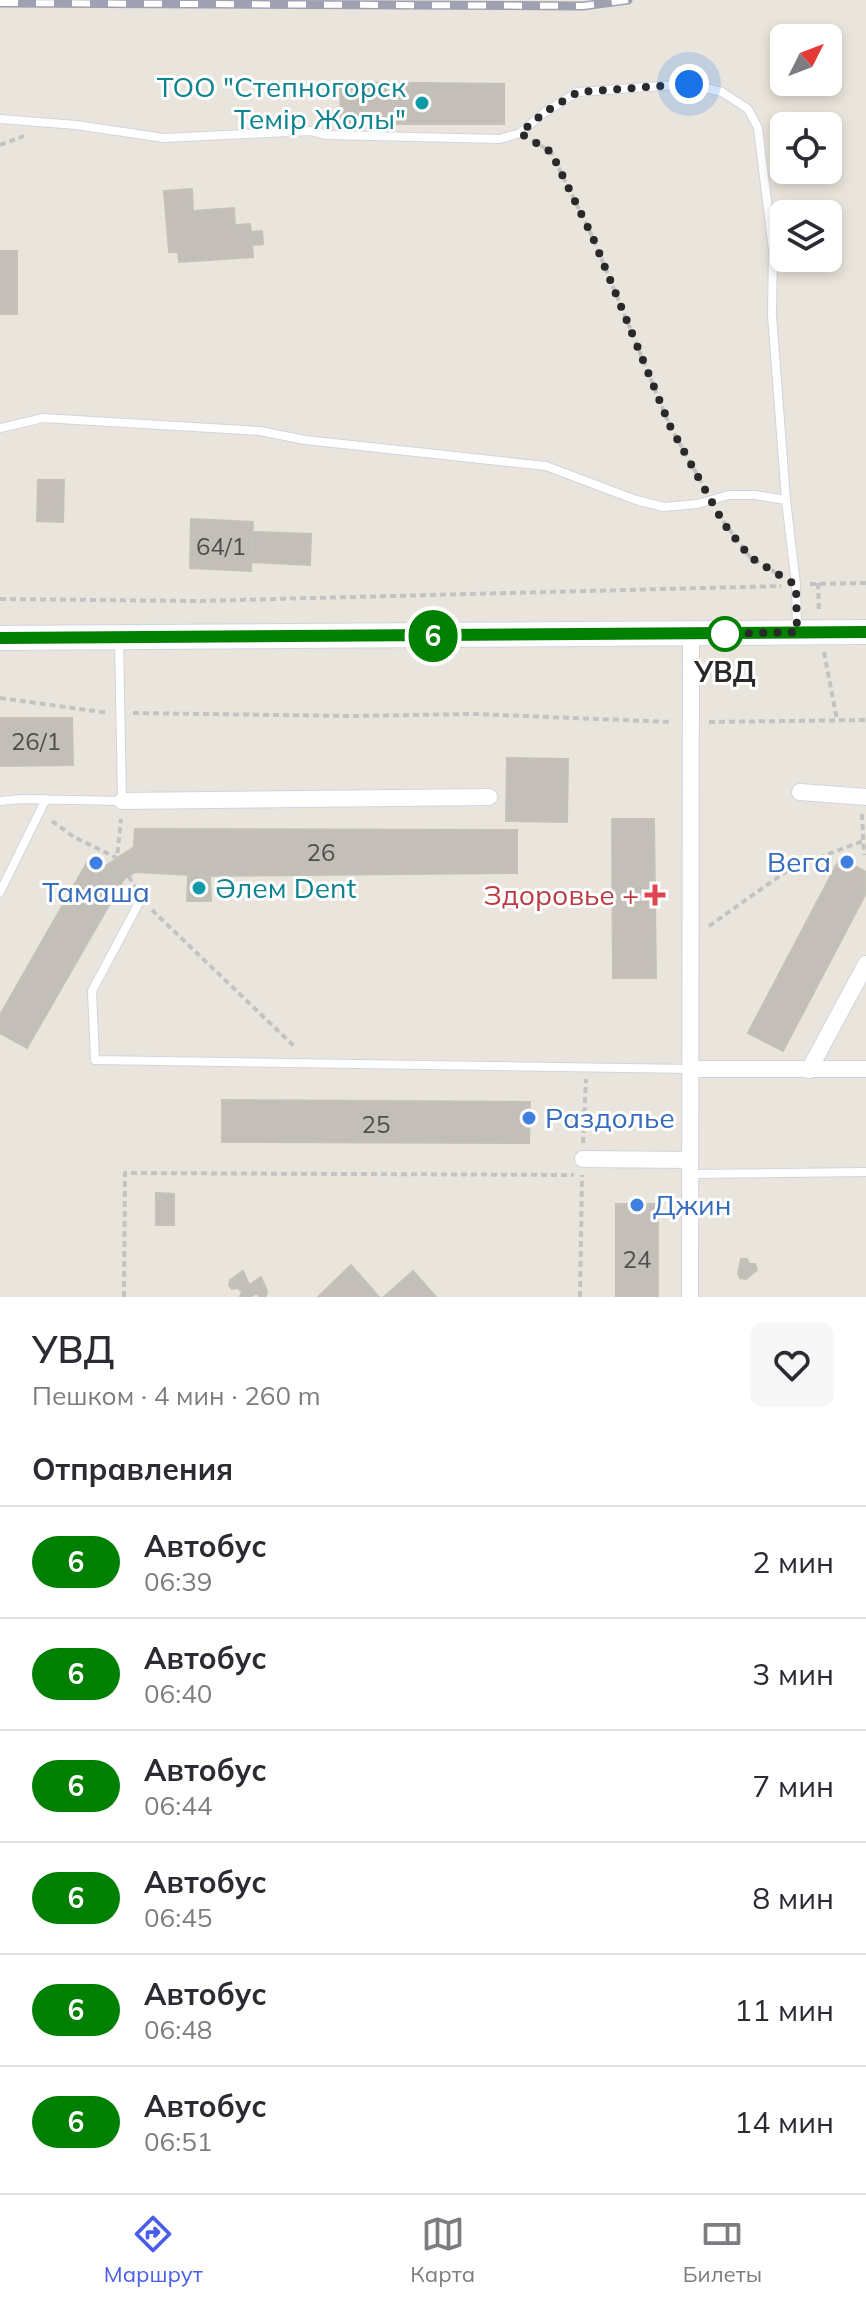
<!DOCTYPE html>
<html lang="ru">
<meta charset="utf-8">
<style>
:root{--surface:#fff;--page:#f7f7f7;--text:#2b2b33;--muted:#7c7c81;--line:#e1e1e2;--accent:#495dea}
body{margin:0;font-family:Mulish,sans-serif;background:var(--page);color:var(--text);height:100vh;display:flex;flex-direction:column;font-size:30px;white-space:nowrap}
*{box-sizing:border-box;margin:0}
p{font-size:26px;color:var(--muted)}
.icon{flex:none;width:44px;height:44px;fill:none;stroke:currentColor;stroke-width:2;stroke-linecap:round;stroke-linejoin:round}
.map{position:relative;height:1297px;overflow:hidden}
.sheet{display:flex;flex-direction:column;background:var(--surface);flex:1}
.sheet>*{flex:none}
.badge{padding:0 16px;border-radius:26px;font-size:28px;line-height:52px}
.needle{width:52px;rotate:48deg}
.tools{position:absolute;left:770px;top:24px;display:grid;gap:16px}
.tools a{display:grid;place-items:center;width:72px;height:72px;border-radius:12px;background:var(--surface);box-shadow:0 4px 12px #0003;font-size:40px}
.you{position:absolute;width:40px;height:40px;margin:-20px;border:6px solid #fff;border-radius:50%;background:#1a73e8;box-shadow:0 0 0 12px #1a73e833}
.map>.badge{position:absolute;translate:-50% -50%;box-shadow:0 0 0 4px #fff}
h2{padding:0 32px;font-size:30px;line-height:72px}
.round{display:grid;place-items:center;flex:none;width:84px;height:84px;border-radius:12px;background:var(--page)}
.headline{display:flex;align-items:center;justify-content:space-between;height:136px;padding:0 32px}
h1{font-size:38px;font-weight:600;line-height:60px}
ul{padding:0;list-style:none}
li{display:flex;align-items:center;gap:24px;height:112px;padding:0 32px;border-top:2px solid var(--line)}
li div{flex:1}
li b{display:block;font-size:30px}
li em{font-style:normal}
li .badge{min-width:88px;font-weight:700;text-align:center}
.dock{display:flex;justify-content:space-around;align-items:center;height:112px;border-top:2px solid var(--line);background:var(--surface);font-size:22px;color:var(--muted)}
.dock a{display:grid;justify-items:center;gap:4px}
.dock .current{color:var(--accent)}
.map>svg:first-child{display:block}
.building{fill:#c3bfb8;stroke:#c5c1b6;stroke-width:2}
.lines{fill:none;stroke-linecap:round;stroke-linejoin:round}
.lane-casing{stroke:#d1d3e1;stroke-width:10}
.street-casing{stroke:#d1d3e1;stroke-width:18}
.secondary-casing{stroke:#d1d3e1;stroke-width:26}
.path{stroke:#c3c3c3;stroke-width:4;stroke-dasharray:6 4;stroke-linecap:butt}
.lane{stroke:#fff;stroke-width:8}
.street{stroke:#fff;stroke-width:16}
.secondary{stroke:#fff;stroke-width:24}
.rail-casing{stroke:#9fa1b2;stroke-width:9}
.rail{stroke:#fff;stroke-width:6;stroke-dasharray:18;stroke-linecap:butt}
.line-casing{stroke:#fff;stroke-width:18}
.line{stroke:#008000;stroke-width:12}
.walk{stroke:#292929;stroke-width:8;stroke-dasharray:0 14.4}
.culture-dot{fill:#0f9aa8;stroke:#fff;stroke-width:3}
.stop-dot{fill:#fff;stroke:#008000;stroke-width:4}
.shop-dot{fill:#3f7fe0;stroke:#fff;stroke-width:3}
.health-dot{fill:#e0444e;stroke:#fff;stroke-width:3}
.labels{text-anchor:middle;stroke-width:6;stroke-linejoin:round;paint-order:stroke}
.number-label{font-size:24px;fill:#504e4d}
.culture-label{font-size:28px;fill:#0d838f;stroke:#fff;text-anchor:end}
.stop-label{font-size:28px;font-weight:bold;fill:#292929;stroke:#fff}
.shop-label{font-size:28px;fill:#366cbe;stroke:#fff;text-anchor:start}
.health-label{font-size:28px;fill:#be3a42;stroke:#fff;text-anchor:end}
</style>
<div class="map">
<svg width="866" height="1297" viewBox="0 0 866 1297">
<rect width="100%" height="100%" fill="#eae5dc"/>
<path class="building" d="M340,82L504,84V124H341Z
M192,189L193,211L234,208L235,225L250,224L251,232L262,231L263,244L252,245L253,257L179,262L178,252H169L164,191Z
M0,251H17V314H0Z
M38,480H64L63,522L37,521Z
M191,519L253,522L251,571L190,568Z
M252,532L311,534L310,565L251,562Z
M0,718H72L73,765L0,766Z
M507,758L568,759L567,822L506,821Z
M612,819H654L656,978H613Z
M135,829L517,830V873L210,876L135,872L124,879L104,867L134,847Z
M840,858L866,872V893L783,1051L748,1033Z
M89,859L124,879L27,1048L0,1033V1015Z
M188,874L210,876L211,901H187Z
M222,1100L530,1102L529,1143L222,1142Z
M156,1193L174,1194V1225H156Z
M616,1204H658V1297H616Z
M741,1259H747L749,1264H755L757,1270L746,1279L740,1278L738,1273Z
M351,1265L379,1297H318Z
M243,1271L249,1285L261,1277L267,1291L266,1296L260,1297L257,1293L250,1297H240L242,1292L238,1288L232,1289L229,1285L230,1280Z
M413,1271L436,1297H384Z"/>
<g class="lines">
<g class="lane-casing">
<path id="lane" d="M0,119L76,125L164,138L311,131L327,135L500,139L520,133L545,112L578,92L689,84L722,92L748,109L758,128L773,250L772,315L786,500L796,585L797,631
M0,428L43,418L260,431L305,440L546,466L636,500L664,507L697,504L729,495H755L786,500
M0,801L22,799L122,801L119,638
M0,892L46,799
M141,899L92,991L95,1060L691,1069
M691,1174L866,1172"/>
</g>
<g class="street-casing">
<path id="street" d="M800,792L866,797
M122,801L489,797
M691,1069H866
M809,1070L866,964
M583,1159L690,1160
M690,1297L691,635"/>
</g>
<g class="secondary-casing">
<path id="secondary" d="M0,638L866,632"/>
</g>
<path class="path" d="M532,140L551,152L593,238L670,426L704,487
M0,145L24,136
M717,513L750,557L781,576
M818,583L819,612
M810,584L866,583
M0,599L197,601L781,586
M824,652L837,720
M0,698L109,713
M133,713L348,716L474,714L672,722
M709,722L866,720
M862,814L864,855
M52,821L74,837L117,858L121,819
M129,876L135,888
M152,910L296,1048
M709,926L791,868L863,841
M583,1143L586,1079
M124,1297L125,1173L574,1175
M580,1297L582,1175"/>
<use href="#lane" class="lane"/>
<use href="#street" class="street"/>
<use href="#secondary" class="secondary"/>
<g class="rail-casing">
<path id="rail" d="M0,3L583,6L628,0"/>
</g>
<use href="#rail" class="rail"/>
</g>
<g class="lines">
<g class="line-casing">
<path id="line" d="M0,638L866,632"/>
</g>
<use href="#line" class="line"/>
<path class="walk" d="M689,84L578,92L545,112L520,133L551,152L593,238L670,426L724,524L750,557L796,585L797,632L718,634H725"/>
</g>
<g class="culture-dot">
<circle cx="422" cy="103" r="8"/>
<circle cx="199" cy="888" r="8"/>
</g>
<circle class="stop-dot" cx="725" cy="634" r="16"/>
<g class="shop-dot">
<circle cx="847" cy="862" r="8"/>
<circle cx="96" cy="863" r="8"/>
<circle cx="529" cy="1118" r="8"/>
<circle cx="637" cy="1205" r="8"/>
</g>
<path class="health-dot" d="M651 883h8v8h8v8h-8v8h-8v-8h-8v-8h8z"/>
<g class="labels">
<g class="number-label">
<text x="221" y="555">64/1</text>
<text x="36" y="750">26/1</text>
<text x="321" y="861">26</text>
<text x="376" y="1133">25</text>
<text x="637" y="1268">24</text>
</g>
<g class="culture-label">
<text x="406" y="97">ТОО "Степногорск<tspan x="406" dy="32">Темiр Жолы"</tspan></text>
<text x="215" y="898" text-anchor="start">Әлем Dent</text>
</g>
<g class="stop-label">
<text x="725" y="682">УВД</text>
</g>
<g class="shop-label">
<text x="831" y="872" text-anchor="end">Вега</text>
<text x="96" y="902" text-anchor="middle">Тамаша</text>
<text x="545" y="1128">Раздолье</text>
<text x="653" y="1215">Джин</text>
</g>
<g class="health-label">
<text x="639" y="905">Здоровье +</text>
</g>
</g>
</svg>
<div class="tools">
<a><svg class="needle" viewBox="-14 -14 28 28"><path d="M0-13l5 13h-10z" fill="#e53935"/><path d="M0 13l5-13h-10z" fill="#7c7c81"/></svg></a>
<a><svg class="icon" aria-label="locate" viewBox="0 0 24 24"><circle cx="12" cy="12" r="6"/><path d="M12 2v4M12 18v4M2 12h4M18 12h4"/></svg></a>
<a><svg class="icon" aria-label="layers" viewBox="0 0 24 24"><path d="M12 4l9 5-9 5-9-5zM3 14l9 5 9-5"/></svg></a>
</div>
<div class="you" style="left:689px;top:84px"></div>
<b class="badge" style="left:433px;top:636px;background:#008000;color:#fff">6</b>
</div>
<section class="sheet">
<div class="headline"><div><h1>УВД</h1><p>Пешком · 4 мин · 260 m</p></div><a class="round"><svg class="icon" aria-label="heart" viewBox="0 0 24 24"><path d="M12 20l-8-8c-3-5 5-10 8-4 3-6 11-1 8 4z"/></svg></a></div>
<h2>Отправления</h2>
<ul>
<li><span class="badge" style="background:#008000;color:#fff">6</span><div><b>Автобус</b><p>06:39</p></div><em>2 мин</em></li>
<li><span class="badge" style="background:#008000;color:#fff">6</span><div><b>Автобус</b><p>06:40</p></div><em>3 мин</em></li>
<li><span class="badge" style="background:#008000;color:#fff">6</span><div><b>Автобус</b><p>06:44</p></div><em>7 мин</em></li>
<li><span class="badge" style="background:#008000;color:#fff">6</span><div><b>Автобус</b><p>06:45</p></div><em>8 мин</em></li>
<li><span class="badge" style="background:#008000;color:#fff">6</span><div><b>Автобус</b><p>06:48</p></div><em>11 мин</em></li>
<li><span class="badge" style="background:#008000;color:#fff">6</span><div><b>Автобус</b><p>06:51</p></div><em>14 мин</em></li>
</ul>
</section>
<nav class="dock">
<a class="current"><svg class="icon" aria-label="directions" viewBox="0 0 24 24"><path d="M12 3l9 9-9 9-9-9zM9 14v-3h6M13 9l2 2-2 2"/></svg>Маршрут</a>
<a><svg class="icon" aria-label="map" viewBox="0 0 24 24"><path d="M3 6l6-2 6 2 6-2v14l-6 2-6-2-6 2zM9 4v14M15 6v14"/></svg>Карта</a>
<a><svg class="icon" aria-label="tickets" viewBox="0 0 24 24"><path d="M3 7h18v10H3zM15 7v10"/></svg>Билеты</a>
</nav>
